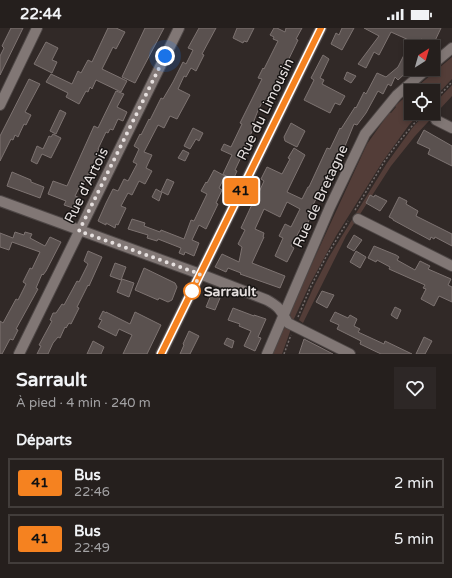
<!DOCTYPE html>
<html lang="fr">
<meta charset="utf-8">
<style>
:root{--surface:#251f1d;--page:#2d2726;--text:#f1f3f6;--muted:#a3a2a4;--line:#423d3b}
body{margin:0;font-family:"Varela Round",sans-serif;background:var(--page);color:var(--text);height:100vh;display:flex;flex-direction:column;font-size:15px;white-space:nowrap}
*{box-sizing:border-box;margin:0}
p{font-size:13px;color:var(--muted)}
.icon{flex:none;width:22px;height:22px;fill:none;stroke:currentColor;stroke-width:2;stroke-linecap:round;stroke-linejoin:round}
.map{position:relative;height:326px;overflow:hidden}
.sheet{display:flex;flex-direction:column;background:var(--surface);flex:1}
.sheet>*{flex:none}
.badge{padding:0 8px;border-radius:3px;font-size:14px;line-height:26px}
.needle{width:26px;rotate:37deg}
.fabs{position:absolute;left:404px;top:12px;display:grid;gap:8px}
.fabs a{display:grid;place-items:center;width:36px;height:36px;border-radius:0px;background:var(--surface);box-shadow:0 2px 6px #0003,0 0 0 1px var(--line);font-size:20px}
.you{position:absolute;width:20px;height:20px;margin:-10px;border:3px solid #fff;border-radius:50%;background:#1a73e8;box-shadow:0 0 0 6px #1a73e833}
.map>.badge{position:absolute;translate:-50% -50%;box-shadow:0 0 0 2px #fff}
h2{padding:0 16px;font-size:15px;line-height:36px}
.round{display:grid;place-items:center;flex:none;width:42px;height:42px;border-radius:0px;background:var(--page)}
.headline{display:flex;align-items:center;justify-content:space-between;height:68px;padding:0 16px}
h1{font-size:19px;font-weight:700;line-height:30px}
ul{padding:0;list-style:none}
li{display:flex;align-items:center;gap:12px;height:50px;margin:0 8px 6px;padding:0 8px;border:2px solid var(--line);border-radius:0px}
li div{flex:1}
li b{display:block;font-size:15px}
li em{font-style:normal}
li .badge{min-width:44px;font-weight:700;text-align:center}
.status{display:flex;justify-content:space-between;align-items:center;height:28px;padding:0 20px;background:var(--surface);direction:ltr}
.status svg{height:11px;fill:currentColor}
.map>svg:first-child{display:block}
.green{fill:#533d38}
.building{fill:#5a514f;stroke:#7d7371}
.lines{fill:none;stroke-linecap:round;stroke-linejoin:round}
.minor-casing{stroke:#4e4746;stroke-width:12}
.path{stroke:#736b6a;stroke-width:1.5;stroke-dasharray:2 2;stroke-linecap:butt}
.minor{stroke:#817775;stroke-width:10}
.line-casing{stroke:#fff;stroke-width:9}
.line{stroke:#f58220;stroke-width:6}
.walk{stroke:#e5dfde;stroke-width:4;stroke-dasharray:0 7.2}
.stop-dot{fill:#fff;stroke:#f58220;stroke-width:2}
.labels{text-anchor:middle;stroke-width:3;stroke-linejoin:round;paint-order:stroke}
.street-label{font-size:14px;fill:#e5dfde;stroke:#161312}
.stop-label{font-size:14px;font-weight:bold;fill:#e5dfde;stroke:#161312;text-anchor:start}
</style>
<div class="status"><b>22:44</b><svg viewBox="0 0 49 12"><path d="M0 12V9h3v3zM5 12V6h3v6zM10 12V3h3v9zM15 12V0h3v12zM26 1h20v11H26zM47 4h2v5h-2z"/></svg></div>
<div class="map">
<svg width="452" height="326" viewBox="0 0 452 326">
<rect width="100%" height="100%" fill="#312927"/>
<path class="green" d="M452,29V51L433,71V63H412Z
M452,57V68L415,108L391,138L346,208L303,295L299,292L314,258L329,229L387,135L413,99L426,85H433V77Z
M411,64V85H420L409,97L383,133L336,208L310,256L293,293C284,283 297,263 302,252L304,253L367,116L389,85H391L396,79L395,78Z
M285,300L291,301L282,326H271L283,301Z"/>
<path class="building" d="M11,0H23L0,47V28L4,20L2,18Z
M108,0H116L125,4L116,21L113,19L102,41L127,53L121,64L96,52L92,61L90,59L88,64L86,63L79,76L66,69L68,65L46,54L51,46L72,56L78,43L81,45L88,32L92,34Z
M145,0H164L135,55L122,49Z
M199,0H216L202,26L204,27L196,43L191,40L186,49L184,48L178,61L190,67L177,91L170,88L164,100L158,97L144,124L152,127L146,140L152,143L145,156L139,153L132,167L128,165L121,178L126,180L118,197L116,196L115,200L106,195V197L98,193L106,175L113,161L118,163L124,151L128,153L137,136L133,134L139,121L134,118L140,106L141,107L149,91L150,92L161,70L163,71L173,54L183,34L186,36L193,22L188,20Z
M237,0H254L247,14L244,13L243,15L233,10Z
M274,0H277L285,4L286,0H302L296,11L298,12L268,74L263,72L257,85L252,98L254,99L250,108H251L235,142L237,143L233,152L223,146L232,127L221,122L224,116L231,119L242,96L240,95L262,51L258,50L263,40L264,41L278,13L273,11L274,9L270,7Z
M342,0H354L342,22L331,16L336,5L339,7Z
M364,0H441L433,17L421,11L416,19H411V40L398,52L395,49L391,58L388,56L383,66L378,63L366,85L357,97L354,96L345,118H343L330,144L332,145L325,158L323,157L312,179L314,180L311,185L312,186L307,197L304,195L291,218L294,220L287,234L275,228L283,210L279,208L285,196L291,199L300,181L287,174L280,189L264,181L255,201L264,205L263,209H264L252,235L285,248L280,260L240,246L241,245L228,240L226,244L215,239L222,226L239,234L242,219L238,216L245,202L241,200L255,170L256,171L264,153L261,151L267,139L282,146L290,131L288,130L294,120L305,127L287,164L302,171L308,159H309L327,120L330,121L340,100L341,101L355,79L356,80L364,64L366,66L377,45L386,49L398,39L411,13L391,4L379,27L374,24L366,40L358,36L379,8Z
M46,14L58,20L52,32L57,34L52,45L34,36Z
M323,27L329,31L320,50L324,52L322,56L345,68L340,77L335,75L330,85L304,72L314,52L311,50Z
M347,44L356,48L351,55L344,51Z
M29,51L40,56L25,84L31,87L26,97L24,96L18,109L15,107L13,112L11,111L0,133V108Z
M116,63L124,66L117,79L127,84L123,93L118,91L113,102L110,101L108,105L106,104L98,121H99L96,127L99,129L90,147L88,146L84,154H82L75,168L80,170L76,181L64,177L66,173L48,166L53,153L67,158L94,98L98,100Z
M60,82L66,85L56,106L50,103Z
M291,95L305,103L297,119L285,113L284,109Z
M193,100L203,105L199,113L196,111L190,121L184,118Z
M424,102L452,118V138L428,126L430,121L417,115Z
M53,106L61,110L51,130L42,126L37,136L31,133L37,118L43,121L49,108L51,109Z
M183,122L189,125L185,133L178,130Z
M214,142L225,148L219,160L222,162L216,175L218,176L206,201L199,197L192,212L199,215L194,228L185,224L184,227L179,225L181,220L158,211L157,213L147,210L148,207L128,201L132,191L145,195L144,198L160,204L161,202L184,211L191,192L194,193L207,166L201,163L206,154L207,155Z
M12,144L31,152V154L44,159L40,170L7,158Z
M167,151L174,154L168,167L162,164L159,173L152,169L156,161L161,164Z
M370,167L374,169L375,167L387,173L380,183L366,175Z
M399,169L407,173L406,176L418,183L416,188L452,206V218L435,209L434,211L431,209L430,212L393,192V191L389,189Z
M15,204L24,207L25,204L32,206L30,210L45,218L50,209L61,214L46,243L43,247L42,246L36,260L38,261L16,301L18,302L13,312L10,311L2,326H0V293L3,295L16,271L18,272L26,256L23,254L30,240L32,241L40,224L12,214L9,222L0,219V205L13,210Z
M354,207L362,212L354,223L347,219Z
M374,218L396,227L399,229L397,232L415,242L420,233L430,238L428,241L451,251L448,257L452,259V274L439,268L434,278L421,271L426,261L423,260L425,257L389,241L390,239L377,232L376,234L368,230Z
M88,223L102,229L89,258L88,257L77,279L79,280L71,296L69,295L66,300L65,299L60,310L58,309L53,315L48,326H37L41,318L39,317L52,293L50,292L53,285H56L62,276L64,277L77,253L79,254L88,236L84,233Z
M356,223L366,229L360,240L350,234Z
M115,235L126,239L121,252L110,248Z
M144,240L175,255L177,259L172,272L168,274L159,270L158,272L135,262Z
M122,251L134,255L129,269L117,264Z
M322,263L334,267L327,280L316,274Z
M211,267L220,270L215,282L206,279Z
M395,279L401,282L397,291L391,287Z
M233,280L254,288V287L266,291L258,309L261,310L255,323L244,318L251,303L239,298L240,296L228,292Z
M103,283L106,285V284L130,296L135,284L161,297L147,326H123L132,307L119,301L116,308L98,299L102,292L99,291Z
M335,284L348,290L350,287L357,291L354,298L360,301L358,304L384,316L385,313L412,326H381L360,316L361,313L337,301L339,297L330,293Z
M189,303L199,308L190,326H180L184,317L183,316Z
M424,309L432,313L425,326H416Z
M227,310L234,313L232,320L224,316Z
M304,311L333,326H299Z
M93,313L104,319L101,326H87Z"/>
<g class="lines">
<g class="minor-casing">
<path id="minor" d="M433,36L452,20
M0,77L37,0
M436,92L452,100
M0,173L200,246L267,272C281,280 280,282 288,295L350,326
M358,191L452,238
M19,326L179,0
M161,326L321,0
M267,326L330,179L365,106L397,67L427,41"/>
</g>
<path class="path" d="M433,74L452,54
M355,182L384,134L397,116L423,85
M298,289L311,258L327,227L348,193
M284,326L291,307"/>
<use href="#minor" class="minor"/>
</g>
<g class="lines">
<g class="line-casing">
<path id="line" d="M161,326L321,0"/>
</g>
<use href="#line" class="line"/>
<path class="walk" d="M165,28L79,203L200,246L192,264V263"/>
</g>
<circle class="stop-dot" cx="192" cy="263" r="8"/>
<g class="labels">
<g class="street-label">
<text transform="translate(265 81) rotate(-64)" y="5">Rue du Limousin</text>
<text transform="translate(86 157) rotate(-64)" y="5">Rue d'Artois</text>
<text transform="translate(320 168) rotate(-65)" y="5">Rue de Bretagne</text>
</g>
<g class="stop-label">
<text x="204" y="268">Sarrault</text>
</g>
</g>
</svg>
<div class="fabs">
<a><svg class="needle" viewBox="-14 -14 28 28"><path d="M0-13l5 13h-10z" fill="#e53935"/><path d="M0 13l5-13h-10z" fill="#a3a2a4"/></svg></a>
<a><svg class="icon" aria-label="locate" viewBox="0 0 24 24"><circle cx="12" cy="12" r="6"/><path d="M12 2v4M12 18v4M2 12h4M18 12h4"/></svg></a>
</div>
<div class="you" style="left:165px;top:28px"></div>
<b class="badge" style="left:241px;top:163px;background:#f58220;color:#111">41</b>
</div>
<section class="sheet">
<div class="headline"><div><h1>Sarrault</h1><p>À pied · 4 min · 240 m</p></div><a class="round"><svg class="icon" aria-label="heart" viewBox="0 0 24 24"><path d="M12 20l-8-8c-3-5 5-10 8-4 3-6 11-1 8 4z"/></svg></a></div>
<h2>Départs</h2>
<ul>
<li><span class="badge" style="background:#f58220;color:#111">41</span><div><b>Bus</b><p>22:46</p></div><em>2 min</em></li>
<li><span class="badge" style="background:#f58220;color:#111">41</span><div><b>Bus</b><p>22:49</p></div><em>5 min</em></li>
</ul>
</section>
